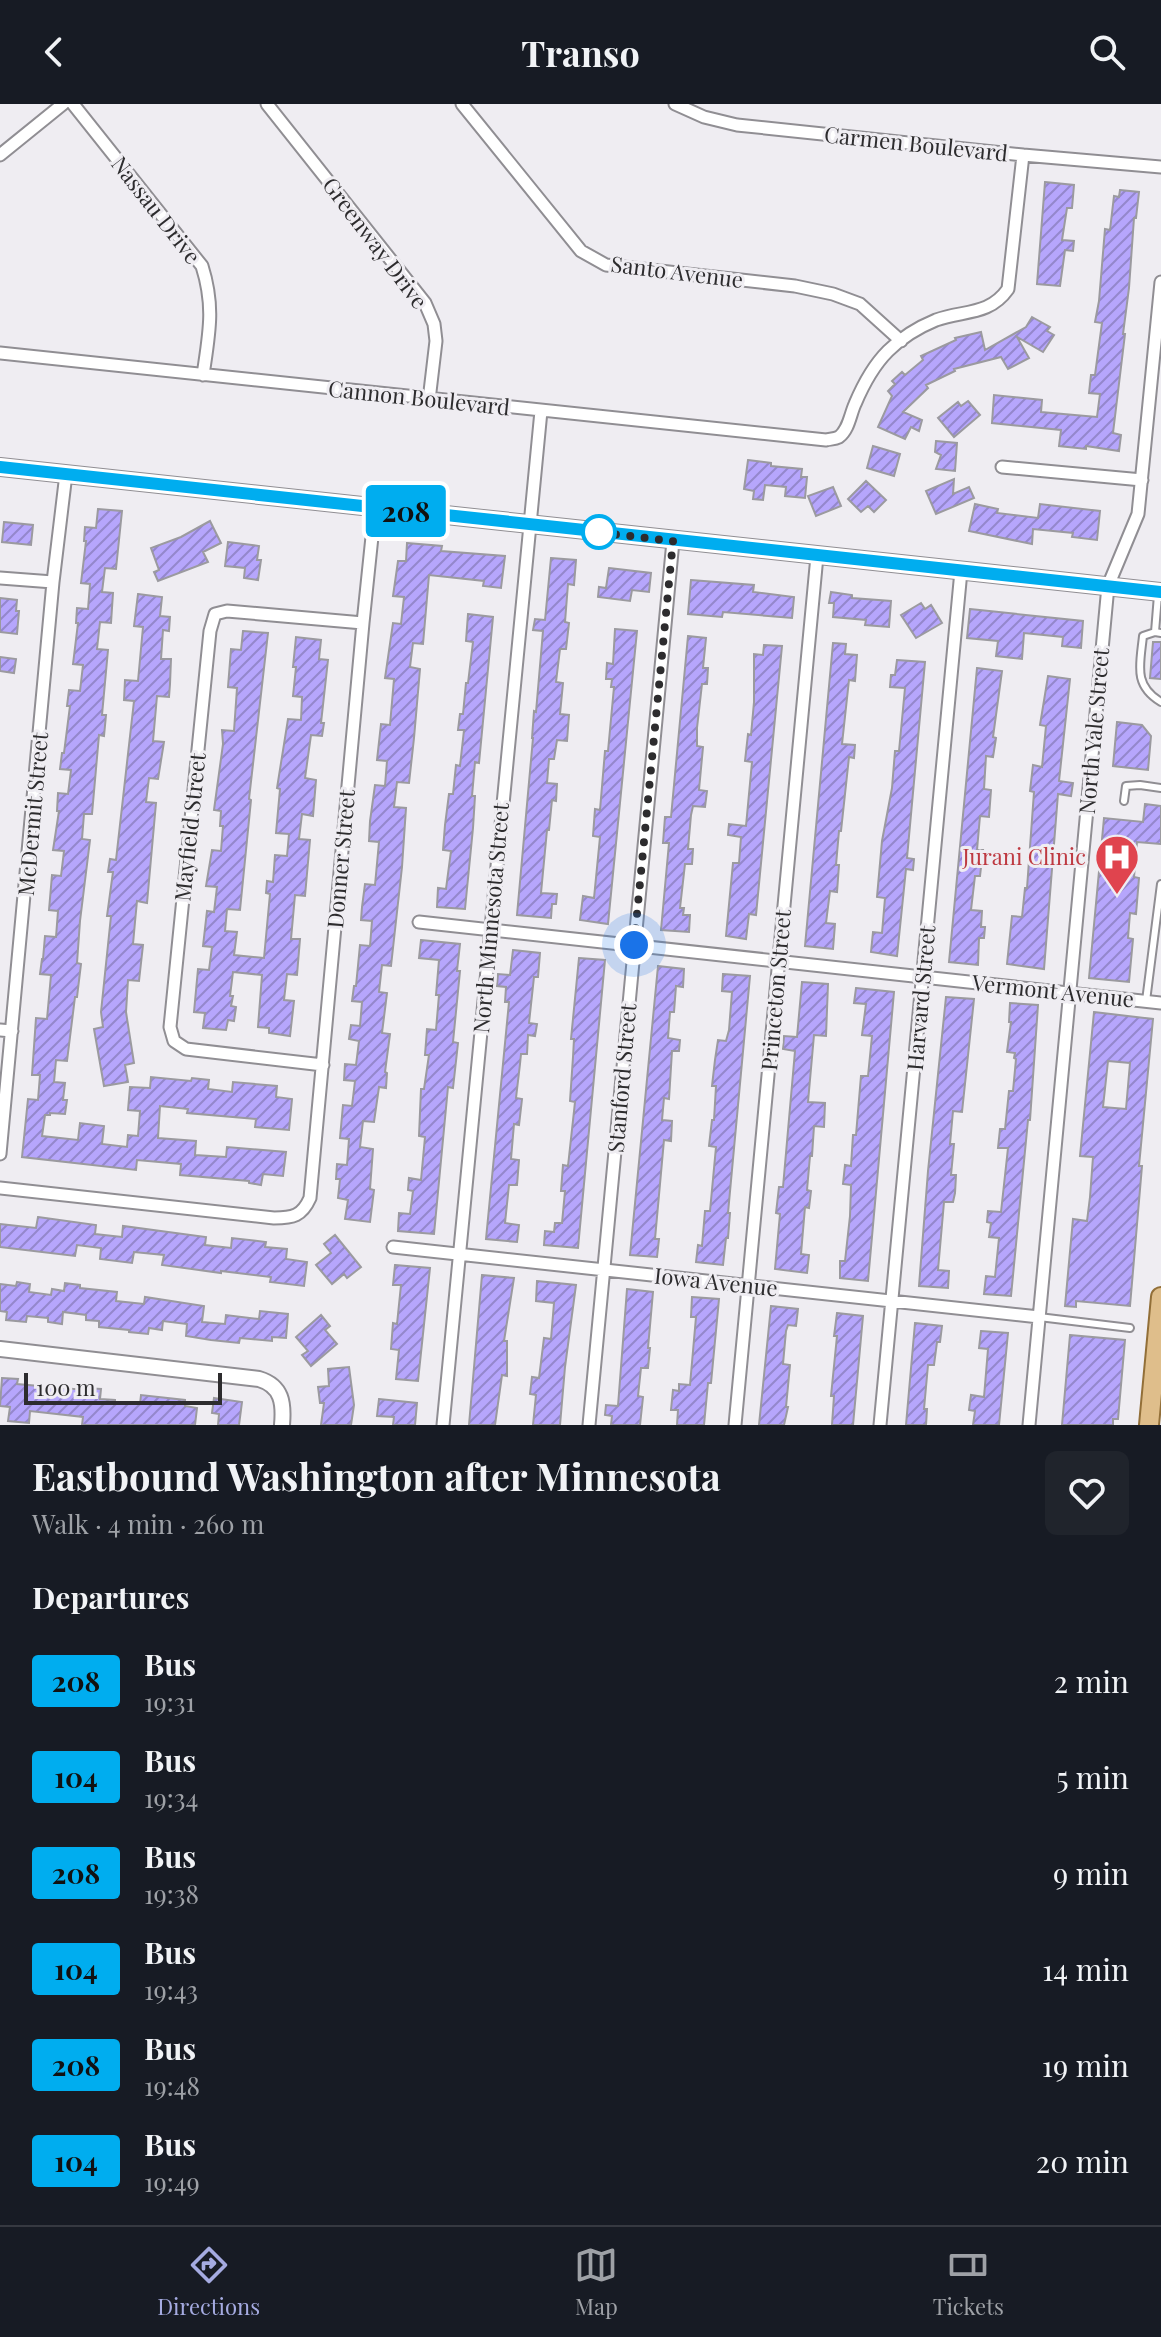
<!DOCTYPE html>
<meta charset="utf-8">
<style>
:root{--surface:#171b24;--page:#20242c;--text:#f1f3f6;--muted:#9ea1a6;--line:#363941;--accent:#a5abe1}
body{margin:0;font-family:"Playfair Display",serif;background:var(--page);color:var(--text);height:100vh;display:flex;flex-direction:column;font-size:30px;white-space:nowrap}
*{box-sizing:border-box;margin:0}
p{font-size:26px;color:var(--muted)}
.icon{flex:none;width:44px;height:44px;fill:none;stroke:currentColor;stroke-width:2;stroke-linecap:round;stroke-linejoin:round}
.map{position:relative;height:1321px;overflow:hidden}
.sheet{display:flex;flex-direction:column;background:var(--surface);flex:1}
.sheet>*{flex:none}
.badge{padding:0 16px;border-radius:6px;font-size:28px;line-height:52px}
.scale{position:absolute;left:24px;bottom:20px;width:198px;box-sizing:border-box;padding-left:8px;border:4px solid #2d2c2e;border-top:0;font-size:22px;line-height:28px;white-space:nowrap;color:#2d2c2e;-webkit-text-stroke:6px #efedf2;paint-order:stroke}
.you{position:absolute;width:40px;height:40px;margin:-20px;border:6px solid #fff;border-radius:50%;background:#1a73e8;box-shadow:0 0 0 12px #1a73e833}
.map>.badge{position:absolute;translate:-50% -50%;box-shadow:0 0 0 4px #fff}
h2{padding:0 32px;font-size:30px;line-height:72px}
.round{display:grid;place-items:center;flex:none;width:84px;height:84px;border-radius:12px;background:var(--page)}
.summary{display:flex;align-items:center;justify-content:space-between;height:136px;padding:0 32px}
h1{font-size:38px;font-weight:700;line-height:60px}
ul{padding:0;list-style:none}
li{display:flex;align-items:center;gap:24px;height:96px;padding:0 32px}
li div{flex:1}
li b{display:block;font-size:30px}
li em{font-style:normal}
li .badge{min-width:88px;font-weight:700;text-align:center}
header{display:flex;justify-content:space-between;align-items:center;height:104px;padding:0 32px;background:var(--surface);font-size:36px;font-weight:700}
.menu{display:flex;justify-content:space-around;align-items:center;height:112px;border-top:2px solid var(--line);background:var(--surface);font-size:22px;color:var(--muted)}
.menu a{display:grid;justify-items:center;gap:4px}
.menu .current{color:var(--accent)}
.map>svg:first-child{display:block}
.building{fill:url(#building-hatch);stroke:#9b9a9f;stroke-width:2;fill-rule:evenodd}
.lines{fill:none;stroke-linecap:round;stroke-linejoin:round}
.service-casing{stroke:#908e93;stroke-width:10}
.minor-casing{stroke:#908e93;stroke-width:15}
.tertiary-casing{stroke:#908e93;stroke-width:18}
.secondary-casing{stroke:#908e93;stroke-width:20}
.primary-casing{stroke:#926f38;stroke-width:22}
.service{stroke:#fff;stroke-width:6}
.minor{stroke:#fff;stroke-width:11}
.tertiary{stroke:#fff;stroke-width:14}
.secondary{stroke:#fff;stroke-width:16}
.primary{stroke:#dfbe8b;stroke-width:18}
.line-casing{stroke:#fff;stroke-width:18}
.line{stroke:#00adef;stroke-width:12}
.walk{stroke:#2d2c2e;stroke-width:8;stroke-dasharray:0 14.4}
.stop-dot{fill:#fff;stroke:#00adef;stroke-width:4}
.labels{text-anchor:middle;stroke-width:6;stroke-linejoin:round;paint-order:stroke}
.street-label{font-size:22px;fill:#2d2c2e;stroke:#efedf2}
.health-label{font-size:22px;fill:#be3a42;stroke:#efedf2;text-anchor:end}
</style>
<header><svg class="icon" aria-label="back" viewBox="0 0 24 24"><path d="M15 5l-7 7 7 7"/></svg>Transo<svg class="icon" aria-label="search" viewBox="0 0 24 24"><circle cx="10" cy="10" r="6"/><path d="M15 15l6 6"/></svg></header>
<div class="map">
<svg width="1161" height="1321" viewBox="0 0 1161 1321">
<defs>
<pattern id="building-hatch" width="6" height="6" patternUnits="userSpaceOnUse" patternTransform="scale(2)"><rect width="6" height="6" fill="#b6a6fc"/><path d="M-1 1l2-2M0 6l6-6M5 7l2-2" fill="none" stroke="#9487cc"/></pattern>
</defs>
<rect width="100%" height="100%" fill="#efedf2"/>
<path class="building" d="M1045,78L1074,81L1072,104H1067L1062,136L1074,137L1073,147L1065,146L1060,182L1037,180Z
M1120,86L1139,88L1136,114H1134L1129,184L1123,230H1125L1113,329L1121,331L1119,347L1086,342V345L1059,342L1061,326L992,319L994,291L1042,296L1041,308L1097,313L1100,290L1089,289L1091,271H1095L1102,219L1095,218L1099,197L1105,125L1110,126L1114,92L1119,93Z
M1032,213L1050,223L1047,227L1054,231L1043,248L1017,233L1029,254L1008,265L1001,253L954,265L955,267L926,281L928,284L903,308L922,316L919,327L911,323L905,335L878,323L892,292L888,287L895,280L892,277L902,268L905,271L923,256L921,252L956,236L955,234L981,228L985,246L1026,223Z
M968,297L980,311L954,333L938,314L958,298L961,302Z
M936,337L957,339L955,367L936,365L941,351L935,348Z
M873,342L900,350L894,372L867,364Z
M748,356L771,359V362L802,365L801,373H807L805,394L785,392L786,383L765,381L763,396L753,395L754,387L744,385Z
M954,375L953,390L969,383L974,394L936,410L926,387Z
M866,377L886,396L874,408L868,402L861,408L848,395Z
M833,383L841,402L816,412L808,392Z
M975,400L998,405L997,409L1038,414L1040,400L1100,407L1097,436L1072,433L1073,429L1033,425L1032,440L969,427Z
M98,405L122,407L116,465L105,464L102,488L113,489L111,519L100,518L97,545L108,546L102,611H106L104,632L99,631L92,710H84L82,735L90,736L80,817L77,859L81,860L77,893H75L67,957L56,956L54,978L65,979L63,996H67L65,1010L50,1009V1011H45L42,1032L78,1036L80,1019L104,1022L102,1040L127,1043L128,1031L138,1032L140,1007L128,1006L130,983L150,984L151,973L191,977L192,974L209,976L208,985L232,988L233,978L277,982L276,993L292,995L289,1026L255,1023L256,1015L187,1009L188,1005L160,1002L158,1034L196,1037L195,1051L226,1053L227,1043L286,1048L283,1072L263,1070L261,1081L249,1079V1077L180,1071L181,1060L137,1056L136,1066L22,1053L28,995L38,996L40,971H32L36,914L47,915L51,871L40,870L42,855H43L45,832L56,833L58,807L49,806L52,771L61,772L64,747L53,746L59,707H57L58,689L68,690L71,666L60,665L62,649H64L70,602H67L69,586L80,587L83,561L73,560L78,519H76L77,504L88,505L90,480L81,479L86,437H84L85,423L96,424Z
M210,417L221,439L203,448L208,458L158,477L154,468L159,466L151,444L181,433Z
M4,418L33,421L31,441L2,438Z
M228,438L259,442L257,456H261L258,476L244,474L245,464L225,462Z
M407,439L442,442L441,447L505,452L501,484L483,482L484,477L429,471L423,540L413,539L410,563L420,565L414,634L409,679L397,678L394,703L406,704L402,763L391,862L382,861L379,888L387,889L382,929L390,930L385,968L387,969L386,984L379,983L374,1018L363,1017L360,1043L373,1045L370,1085L374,1086L370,1118L345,1115L348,1096L338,1094L340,1075H336L337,1060L347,1061L349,1035L340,1034L343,1001L352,1002L355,977L344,976L345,960L356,961L359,937L349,935L351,921L360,922L362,898L352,897L354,882H356L360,841L370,842L372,817L361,816L362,803L365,780L375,781L379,738L369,737L370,717L375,681L385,682L387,657L377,656L381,620L390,621L394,575L385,574L393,519L401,520L404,493L393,492L398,457H406Z
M551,454L576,456L574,481L568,480L565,518L569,519L566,545H560L556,578L563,579L560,610L569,611L567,637L557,636L554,655H549L547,679L557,680L556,697L552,696L549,726H547L541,789L557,790L556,800H552L551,814L517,811L533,634H532L534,607L536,608L543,527L533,526L535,515L545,516Z
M609,464L651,469L649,488L632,486L630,497L598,493L599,483L606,484Z
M691,476L754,481L753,488L794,493L792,514L723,508L722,513L688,510Z
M831,488L852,491V494L891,497L889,523L865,521L866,516L833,513L834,499H829Z
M138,490L162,493L160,512L170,513L169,527L163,526L161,555H171L170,580L169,593L157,592L153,637L164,638L158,675L149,674L146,698L156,699L147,799L137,797L135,818L133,840L143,841L139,877L128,876L126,908L134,959L125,961L128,978L104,982L94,925L103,923L101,908L111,812H107L113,768H108L110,755L116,756L134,597L124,596L125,576L138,577L143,523L134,522Z
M0,494L17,496L16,507H19L17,530L0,528Z
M921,499L925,505L931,501L942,519L916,534L901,511Z
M970,505L1083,517L1081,544L1062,542L1063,533L1024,529L1022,555L996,552L998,537L967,534Z
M468,510L493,513L479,659L475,658L472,692H475L473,724L465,805L437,803L438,784L446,785L451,747L443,746L445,721L449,690H453L456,661L460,662L464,626H458L460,610H463L466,579H468L473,538L466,537Z
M615,525L637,527L608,820L580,816L583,792L594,794L600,733L593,732L595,705L600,706L605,647H608L614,583H611L612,575H606L607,559L613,560Z
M243,527L268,529L249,695L251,696L240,806L227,805L225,827L237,828L234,851L264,854L270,790L266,789L267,777L273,778L275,751L287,752L289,730L276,729L280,685L277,684L288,615L301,616L302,593L293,592L296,563H293L296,533L321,536L319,555L328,556L321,619H324L322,632L311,631L305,674L316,676L313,712L302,710L299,735L310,736L305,792L295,791L291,835H300L297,871L287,870L284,896L294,897L290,932L269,929V924L258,923L262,871L233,868L230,892H233L231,902L236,903L234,917L228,916L226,926L203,924L205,909L194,908L198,865L209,866L212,843L203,842L207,807L214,808L217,783L206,782L212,746L221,747L223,722H220L221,707L214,706L223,640L222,626L234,627L237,584L228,583L231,545L241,546Z
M688,532L706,534L703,564H708L707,580H702L697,624V642L703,643L699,686L707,687L705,703L693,702L691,711L688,745H693L692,760H685L680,804H684L683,811H690L689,828L661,826L669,739H663L665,713H671Z
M1153,538H1161V575L1150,574Z
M833,539L846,540L845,550L857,551L855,577L849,576L842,640L855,641L854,654L849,653L841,727H839L836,761H839L837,788L830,787L826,819L835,820L833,845L805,842Z
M764,541L782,542L756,811L749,810L746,835L726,832L733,759H739L741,733L728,731L729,720L746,722L752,658L745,657L748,630L751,631L754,598V550L763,551Z
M0,553L16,555L14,569L0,567Z
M897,556L925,558L907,754L914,755L913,766L906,765L897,852L871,848L873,828L882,829L885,794L877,793L882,737L892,684L895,647H899L905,584L890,583L891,571H895Z
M977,564L1002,567L993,633L996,634L993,653L986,652L984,685L991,686L989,713L980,712L977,746H983L980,772H975L971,806L982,807L981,823H985L984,834H979L978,861L949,858Z
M1048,572L1070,575L1059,677L1073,679L1071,692L1058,690L1044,865L1007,860L1012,812L1022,813L1025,784H1027L1034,688L1030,687L1033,661L1042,663L1046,622L1040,621Z
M1117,618L1142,621L1151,632L1148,666L1113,662Z
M1145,700L1161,702V740L1137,738L1134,773L1139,774L1136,810L1130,809L1128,834L1133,835L1129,878L1089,874L1104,714L1143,718Z
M421,836L460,840L457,867H460L453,938L458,939L453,984L448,983L434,1130L398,1127L399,1109L410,1110L413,1087L408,1086L409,1074L421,1076L425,1033L419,1032L421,985H424L429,951H425L427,925L436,926L439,891H436L439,856L419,854Z
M513,846L540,849L538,873H534L529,919L537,920L535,932L528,931L527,950H521L520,960L516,994L522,995L519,1021L514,1020L511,1055L519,1056L517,1081H509L505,1119L519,1121L517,1138L486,1135L509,898H505L506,883L497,882L498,870L510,871Z
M579,854L605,856L578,1144L544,1141L545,1127L554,1128L555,1119H562L565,1087H561L563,1061L568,1062L575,998L570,997L573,953L574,935H571Z
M658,862L684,865L683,883L676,882L674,908H670L668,934L680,936L679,947H672L669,995L664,994L662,1016L672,1017L671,1037L664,1036L655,1135H659L657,1153L630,1151Z
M723,870L750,872L728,1109H730L728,1134H726L723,1161L696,1158L698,1141L702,1142L705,1107H710L716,1043L709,1042L712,1016H714L716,982H712L715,956L718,936L726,937L729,926L732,888L722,887Z
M802,878L828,880L826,932L814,931L808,998L825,999L824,1023L814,1022L812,1052H810L807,1086L811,1087L809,1104L805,1103L801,1150L809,1151L807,1169L775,1165L780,1110L776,1109L779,1083H783L795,947L783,945L784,932L797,933Z
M856,884L894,888L868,1177L840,1174V1157H845L850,1112L851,1081L843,1080L845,1061L851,1062L853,1031H856L861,972H868L872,932L862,931L866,900L854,899Z
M946,893L974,895L962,1008L953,1007L950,1040H954L951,1071H956L955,1089L953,1098H944L938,1166L949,1167L948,1184L919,1182L928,1067Z
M1010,899L1038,901L1030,1016H1028L1011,1192L984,1190L986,1172L995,1173L999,1134L989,1133L991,1119L987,1118L988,1107L1001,1108L1008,1044H998L1000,1025H1005L1009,987H1013L1016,955L1014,954L1015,949L1007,948L1011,918H1009Z
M1094,908L1153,915L1139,1062H1142L1130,1202L1076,1197V1203L1065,1202L1073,1115L1087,1117L1090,1093L1093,1053L1080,1052ZM1108,957L1130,959L1126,1005L1103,1003Z
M38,1113L96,1121L95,1130L122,1133L123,1122L206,1133L205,1141L231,1144L232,1134L266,1138L265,1143L287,1145L286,1155L307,1158L304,1182L270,1178L271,1173L221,1167V1169L162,1161L164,1151L134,1148L132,1159L100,1155L101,1144L77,1141L75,1152L0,1143V1120L36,1124Z
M335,1131L361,1163L347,1174L344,1170L332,1180L316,1161L331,1149L324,1140Z
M395,1161L430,1164L418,1277L396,1275L399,1246L391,1245L393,1219L397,1220L401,1181H393Z
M482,1171L514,1174L504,1237H507V1272L502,1271L495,1321H469Z
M537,1177L576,1181L565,1263L560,1321H533L536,1291L530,1290L532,1273L539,1274L544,1234L551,1235L554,1199L536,1197Z
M17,1178L30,1180L29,1188L51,1191L52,1185L64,1187L65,1179L80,1181V1184L117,1188L116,1197L144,1200L145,1193L204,1202L202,1218L225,1220L226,1211L259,1215L260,1207L288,1210L286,1234L272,1233V1237L240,1234L239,1239L211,1236L186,1232L187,1220L163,1217L162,1226L149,1224L148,1230L129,1228V1226L99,1223V1217L86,1216V1211L63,1208L62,1220L48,1218V1214L27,1212L26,1218L6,1216L7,1208L0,1207V1180L16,1182Z
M627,1185L653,1188L648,1244H650L648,1264H641L638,1292L643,1293L640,1321H611L612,1312L605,1311L606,1301L618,1302Z
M692,1193L719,1195L711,1279H708L704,1321H677L678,1306H671L673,1286L679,1287V1280L690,1281L696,1213H691Z
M771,1202L798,1205L796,1222L788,1221L786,1227L783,1260L790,1261L786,1303H788L784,1321H759Z
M837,1209L863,1212L853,1321H832L834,1292H831L837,1232H834Z
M321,1211L330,1222L325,1226L337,1240L311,1262L302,1251L308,1247L296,1233Z
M915,1219L942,1222L940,1238H937L934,1261H928L924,1305H927L926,1321H906Z
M981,1227L1008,1229L999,1321H973L975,1307L969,1306L971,1291L984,1293L988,1245L979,1244Z
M1070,1231L1125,1236L1118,1315H1113V1321H1062Z
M349,1263L354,1301L351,1321H321L324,1299H320L318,1283L329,1282L328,1265Z
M2,1274L18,1275L17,1280L85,1286V1284L101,1285L100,1295L115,1296V1298L140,1300L141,1291L185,1296V1302L197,1304L195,1321H82L83,1313L30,1307L29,1319L8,1317L10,1303L0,1302Z
M214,1294L242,1298L239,1321H218L219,1310L212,1309Z
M379,1295L417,1299L415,1321H393L394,1313L377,1312Z"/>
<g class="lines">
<g class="service-casing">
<path id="service" d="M1158,491L1155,528L1161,529
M1155,528L1143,532C1140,561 1133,581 1161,598
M1124,697L1126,682L1140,681L1161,684
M1146,897L1161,780
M1039,1213L1130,1224"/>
</g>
<g class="minor-casing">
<path id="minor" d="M73,0L202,162C215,203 209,230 203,271
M267,0L425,199L434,220L436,237L429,296
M462,0L581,147L606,161L795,182L833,190L860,200L901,237
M675,0L704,13L737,21L1023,51L1161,63
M0,51L63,0
M0,249L826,336C830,335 835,335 839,333C849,325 850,311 855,300C863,281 874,261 888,247C901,234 919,223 936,216C963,206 989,212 1008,185L1023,51
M1002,363L1142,376
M0,474L53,478
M419,818L1161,899
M0,926L12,927
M323,961L186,945L174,937L170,923L210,527L215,510L227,507L363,519
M0,1050L53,478L66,370
M0,1084L274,1114C293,1114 302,1112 310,1094L363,519L375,404
M393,1143L1039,1213
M443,1321L541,307
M589,1321L673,437
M735,1321L817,452
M880,1321L961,467
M1029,1321L1108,482L1138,410L1161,178"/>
</g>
<g class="tertiary-casing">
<path id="tertiary" d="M0,1245L259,1275C282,1282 284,1299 282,1321"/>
</g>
<g class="secondary-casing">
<path id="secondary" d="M0,363L1161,488"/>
</g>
<g class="primary-casing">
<path id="primary" d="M1149,1321L1161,1193"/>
</g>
<use href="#service" class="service"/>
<use href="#minor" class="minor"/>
<use href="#tertiary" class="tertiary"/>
<use href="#secondary" class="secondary"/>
<use href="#primary" class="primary"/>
</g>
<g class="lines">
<g class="line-casing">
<path id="line" d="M0,363L1161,488"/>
</g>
<use href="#line" class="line"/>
<path class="walk" d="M599,428L586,427L673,437L634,841"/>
</g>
<defs>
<g id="hospital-pin" transform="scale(2.3)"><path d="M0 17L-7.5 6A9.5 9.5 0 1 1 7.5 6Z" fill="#e0444e" stroke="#efedf2"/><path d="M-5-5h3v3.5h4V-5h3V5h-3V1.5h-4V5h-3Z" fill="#fff"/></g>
</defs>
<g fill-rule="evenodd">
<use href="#hospital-pin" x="1117" y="753"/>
</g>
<circle class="stop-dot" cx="599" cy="428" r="16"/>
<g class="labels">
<g class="street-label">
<text transform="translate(916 40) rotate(6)" y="8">Carmen Boulevard</text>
<text transform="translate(156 106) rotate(52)" y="8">Nassau Drive</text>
<text transform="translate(375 139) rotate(53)" y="8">Greenway Drive</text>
<text transform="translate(677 168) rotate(7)" y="8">Santo Avenue</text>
<text transform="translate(419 294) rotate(6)" y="8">Cannon Boulevard</text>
<text transform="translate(1094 627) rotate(-85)" y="8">North Yale Street</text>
<text transform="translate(33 710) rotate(-85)" y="8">McDermit Street</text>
<text transform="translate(190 723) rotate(-84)" y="8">Mayfield Street</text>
<text transform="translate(341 755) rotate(-85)" y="8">Donner Street</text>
<text transform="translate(491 814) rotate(-85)" y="8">North Minnesota Street</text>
<text transform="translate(776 886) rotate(-85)" y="8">Princeton Street</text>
<text transform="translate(1053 887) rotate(6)" y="8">Vermont Avenue</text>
<text transform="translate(921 894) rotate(-85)" y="8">Harvard Street</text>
<text transform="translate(622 974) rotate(-85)" y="8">Stanford Street</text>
<text transform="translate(716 1178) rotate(6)" y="8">Iowa Avenue</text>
</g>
<g class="health-label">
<text x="1086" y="761">Jurani Clinic</text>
</g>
</g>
</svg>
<div class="scale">100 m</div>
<div class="you" style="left:634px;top:841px"></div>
<b class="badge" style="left:406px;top:407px;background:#00adef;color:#111">208</b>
</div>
<section class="sheet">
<div class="summary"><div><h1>Eastbound Washington after Minnesota</h1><p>Walk · 4 min · 260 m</p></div><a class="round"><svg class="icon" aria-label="heart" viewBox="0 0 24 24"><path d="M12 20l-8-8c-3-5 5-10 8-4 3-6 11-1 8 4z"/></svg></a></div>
<h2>Departures</h2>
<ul>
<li><span class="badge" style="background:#00adef;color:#111">208</span><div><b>Bus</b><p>19:31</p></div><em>2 min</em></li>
<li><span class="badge" style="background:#00adef;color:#111">104</span><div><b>Bus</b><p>19:34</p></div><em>5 min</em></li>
<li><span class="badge" style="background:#00adef;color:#111">208</span><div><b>Bus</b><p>19:38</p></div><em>9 min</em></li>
<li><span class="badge" style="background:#00adef;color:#111">104</span><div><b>Bus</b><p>19:43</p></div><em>14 min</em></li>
<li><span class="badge" style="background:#00adef;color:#111">208</span><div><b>Bus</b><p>19:48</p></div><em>19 min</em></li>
<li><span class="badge" style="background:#00adef;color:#111">104</span><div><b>Bus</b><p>19:49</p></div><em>20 min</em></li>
</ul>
</section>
<nav class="menu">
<a class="current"><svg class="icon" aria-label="directions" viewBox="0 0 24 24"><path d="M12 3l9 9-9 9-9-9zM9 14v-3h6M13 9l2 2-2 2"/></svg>Directions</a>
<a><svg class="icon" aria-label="map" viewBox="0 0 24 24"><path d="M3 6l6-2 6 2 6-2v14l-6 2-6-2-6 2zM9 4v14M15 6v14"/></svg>Map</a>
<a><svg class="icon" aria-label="tickets" viewBox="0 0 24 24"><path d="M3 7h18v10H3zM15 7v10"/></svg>Tickets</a>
</nav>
